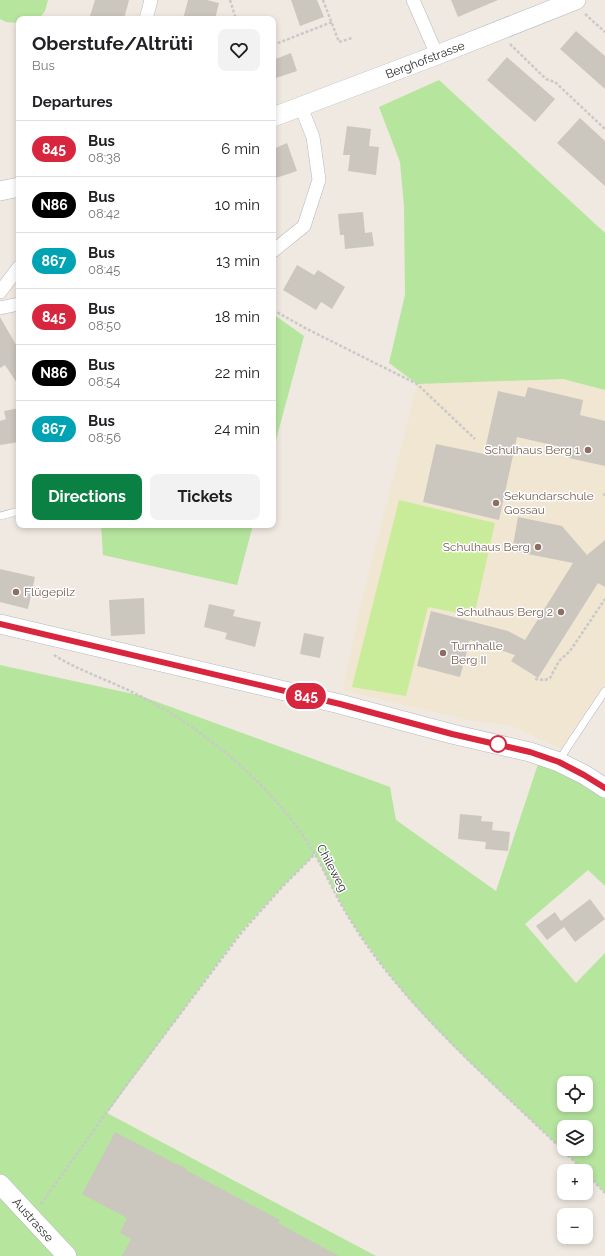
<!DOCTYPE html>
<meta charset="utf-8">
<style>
:root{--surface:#fff;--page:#f2f2f2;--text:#202124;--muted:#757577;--line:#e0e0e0;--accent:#0b8043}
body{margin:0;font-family:Raleway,sans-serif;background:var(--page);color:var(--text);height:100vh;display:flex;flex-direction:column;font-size:15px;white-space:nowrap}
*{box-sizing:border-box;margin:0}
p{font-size:13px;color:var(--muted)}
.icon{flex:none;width:22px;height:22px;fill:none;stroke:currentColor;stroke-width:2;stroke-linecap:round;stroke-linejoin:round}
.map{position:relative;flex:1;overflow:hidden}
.sheet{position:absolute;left:16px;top:16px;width:260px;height:512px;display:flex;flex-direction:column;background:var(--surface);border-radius:8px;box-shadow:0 2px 6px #0003}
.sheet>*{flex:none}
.badge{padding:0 8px;border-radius:13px;font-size:14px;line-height:26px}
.tools{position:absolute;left:557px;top:1076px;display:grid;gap:8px}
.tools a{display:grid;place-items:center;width:36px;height:36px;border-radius:8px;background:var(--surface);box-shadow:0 2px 6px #0003;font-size:20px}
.map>.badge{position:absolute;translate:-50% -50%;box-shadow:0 0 0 2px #fff}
h2{padding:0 16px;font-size:15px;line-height:36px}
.round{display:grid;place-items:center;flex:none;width:42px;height:42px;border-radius:8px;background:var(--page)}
.summary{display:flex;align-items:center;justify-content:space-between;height:68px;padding:0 16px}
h1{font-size:19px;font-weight:700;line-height:30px}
.button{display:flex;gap:8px;margin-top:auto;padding:8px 16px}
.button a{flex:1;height:46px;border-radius:8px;background:var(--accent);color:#fff;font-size:16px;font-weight:700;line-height:46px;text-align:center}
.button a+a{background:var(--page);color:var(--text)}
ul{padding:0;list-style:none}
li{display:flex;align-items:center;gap:12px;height:56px;padding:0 16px;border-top:1px solid var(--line)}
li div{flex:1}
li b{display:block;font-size:15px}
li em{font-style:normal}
li .badge{min-width:44px;font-weight:700;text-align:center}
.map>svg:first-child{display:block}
.education{fill:#f0e6d1}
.green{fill:#b6e59e;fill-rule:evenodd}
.pitch{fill:#c9ec9a}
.building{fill:#cbc7bf}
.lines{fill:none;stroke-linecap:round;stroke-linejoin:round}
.lane-casing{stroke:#b4b7c1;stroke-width:8}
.street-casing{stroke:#b4b7c1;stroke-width:14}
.secondary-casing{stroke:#b4b7c1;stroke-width:20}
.path{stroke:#c9c9c9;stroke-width:2.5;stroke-dasharray:3 2;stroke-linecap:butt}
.lane{stroke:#fff;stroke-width:7}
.street{stroke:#fff;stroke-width:13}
.secondary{stroke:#fff;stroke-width:19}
.line-casing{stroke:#fff;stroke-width:9}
.line{stroke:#d7263d;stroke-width:6}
.education-dot{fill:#8d6e63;stroke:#fff;stroke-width:1.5}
.stop-dot{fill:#fff;stroke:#d7263d;stroke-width:2}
.labels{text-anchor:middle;stroke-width:3;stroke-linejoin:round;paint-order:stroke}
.street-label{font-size:12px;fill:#2e2e2e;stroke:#fff}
.education-label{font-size:12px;fill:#785e54;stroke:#fff;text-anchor:end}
</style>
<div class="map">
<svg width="605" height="1256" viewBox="0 0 605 1256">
<rect width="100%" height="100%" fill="#efe9e1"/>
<path class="education" d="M563,379L605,390V691L565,751L510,725L467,720L343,690L358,617L417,384Z"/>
<path class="green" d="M0,0H48L45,11L39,19H19V23L6,22L0,19Z
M439,80L605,233V390L563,379L417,384L389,363L405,295L404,206L400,162L379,107Z
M273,314L304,336L273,451Z
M101,525H253L237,585L103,555Z
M0,665L138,695L390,787L396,820L496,891L541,755L605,788V886L588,870L525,924L576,983L605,953V1193L586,1173V1171H584C534,1121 480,1075 431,1023C408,999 387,973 368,946C347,918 331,885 315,854L283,886L241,932L107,1113L376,1256H0ZM564,1083H586V1105H564ZM564,1127H586V1149H564Z"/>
<path class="pitch" d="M399,500L495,523L474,616L428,607L406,696L352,687Z"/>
<path class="building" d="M95,0H129L124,19H89Z
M188,0H207L219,3L215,19H183Z
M291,0H317L324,17L300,26Z
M451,0H498L458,17Z
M576,31L605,56V89L560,49Z
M291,53L297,71L273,79V60Z
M507,57L555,99L535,122L487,80Z
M580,118L605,141V186L557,143Z
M347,126L371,129L369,146L379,147L376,175L348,171L350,155H343Z
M287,143L297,171L273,179V149Z
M363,212L365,233L372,232L374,246L345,249L344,235H340L338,214Z
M297,265L314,275L318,270L345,287L332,309L321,302L316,310L283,290Z
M0,317L19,350V386L5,365L0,368Z
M528,387L583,400L580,415L605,421V466L569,458L570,449L517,437L499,520L423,502L436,444L484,454L498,391L525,397Z
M19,408V442L0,445V421L6,419L4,411Z
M518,517L562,526L587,555L605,540V587L598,583L538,678L511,661L515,655L470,640L460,677L417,666L431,611L508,631L525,640L573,563L512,551Z
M0,569L35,577L28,609L0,602Z
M144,598L145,634L111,636L109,600Z
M209,604L235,610L233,616L261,622L255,647L225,639L227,633L204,627Z
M304,633L324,637L320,658L300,654Z
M460,814L482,816L481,821L493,822L492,830L510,832L508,851L485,849L486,842L458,839Z
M590,899L605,919L575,942L564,927L547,940L536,926L555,912L561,921Z
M115,1132L176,1164V1163L187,1169L186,1170L280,1220L278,1223L339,1256H122L131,1239L120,1233L127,1218L82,1194Z"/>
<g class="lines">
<g class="lane-casing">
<path id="lane" d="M0,516L19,511
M559,762L565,751L605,691"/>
</g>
<g class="street-casing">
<path id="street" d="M413,0L437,55
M146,19L151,0
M273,251L304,226L319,180L313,137L301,107
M0,292L19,267
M0,308L19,304"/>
</g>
<g class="secondary-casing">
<path id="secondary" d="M273,117L437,55L576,0
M0,191L19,187
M0,624L340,704L452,734L530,752L559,762L585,775L605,788
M0,1184L67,1256"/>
</g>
<path class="path" d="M230,0L236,19
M323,0L339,42L352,38
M585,14L605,32
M510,44L546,79L555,82L605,129
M273,45L332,22
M273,310L307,329L417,384L475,439
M603,494L605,495
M54,655C79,671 109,680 136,694C170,711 204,734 233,759C264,786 293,817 314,853C322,866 328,880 335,893C348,918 363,941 380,963C440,1040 515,1102 584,1171
M535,679L545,680L550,678L559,661L570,651L605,599
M586,1173L605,1193
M41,1204L125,1087L242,932L283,886L315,854"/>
<use href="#lane" class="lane"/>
<use href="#street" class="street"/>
<use href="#secondary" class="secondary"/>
</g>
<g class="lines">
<g class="line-casing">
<path id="line" d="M0,624L340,704L452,734L530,752L559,762L584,775L605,788"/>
</g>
<use href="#line" class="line"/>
</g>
<g class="education-dot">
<circle cx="588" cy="450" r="4"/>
<circle cx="496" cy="503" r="4"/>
<circle cx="538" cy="547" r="4"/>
<circle cx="16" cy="592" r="4"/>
<circle cx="561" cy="612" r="4"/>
<circle cx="443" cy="653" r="4"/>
</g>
<circle class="stop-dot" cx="498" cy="744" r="8"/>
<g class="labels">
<g class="street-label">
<text transform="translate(425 60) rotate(-21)" y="4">Berghofstrasse</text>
<text transform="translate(332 868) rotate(62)" y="4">Chileweg</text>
<text transform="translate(33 1220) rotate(48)" y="4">Austrasse</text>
</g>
<g class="education-label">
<text x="580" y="454">Schulhaus Berg 1</text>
<text x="504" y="500" text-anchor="start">Sekundarschule<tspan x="504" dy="14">Gossau</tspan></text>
<text x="530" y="551">Schulhaus Berg</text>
<text x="24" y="596" text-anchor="start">Flügepilz</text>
<text x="553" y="616">Schulhaus Berg 2</text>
<text x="451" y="650" text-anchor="start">Turnhalle<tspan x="451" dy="14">Berg II</tspan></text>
</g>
</g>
</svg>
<div class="tools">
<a><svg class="icon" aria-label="locate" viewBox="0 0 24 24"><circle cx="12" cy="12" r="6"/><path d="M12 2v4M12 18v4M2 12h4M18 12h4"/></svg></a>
<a><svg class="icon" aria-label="layers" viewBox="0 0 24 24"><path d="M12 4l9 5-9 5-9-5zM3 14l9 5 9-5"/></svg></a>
<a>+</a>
<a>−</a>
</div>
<b class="badge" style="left:306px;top:696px;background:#d7263d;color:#fff">845</b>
<section class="sheet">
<div class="summary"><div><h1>Oberstufe/Altrüti</h1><p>Bus</p></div><a class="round"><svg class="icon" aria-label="heart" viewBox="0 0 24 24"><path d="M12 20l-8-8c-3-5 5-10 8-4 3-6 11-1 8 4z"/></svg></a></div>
<h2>Departures</h2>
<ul>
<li><span class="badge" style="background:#d7263d;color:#fff">845</span><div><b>Bus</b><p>08:38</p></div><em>6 min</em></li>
<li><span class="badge" style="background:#000;color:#fff">N86</span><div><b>Bus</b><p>08:42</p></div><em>10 min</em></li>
<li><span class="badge" style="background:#00a3b4;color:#fff">867</span><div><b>Bus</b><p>08:45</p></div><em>13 min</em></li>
<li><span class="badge" style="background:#d7263d;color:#fff">845</span><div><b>Bus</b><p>08:50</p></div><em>18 min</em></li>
<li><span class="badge" style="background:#000;color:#fff">N86</span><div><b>Bus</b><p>08:54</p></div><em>22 min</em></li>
<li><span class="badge" style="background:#00a3b4;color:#fff">867</span><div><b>Bus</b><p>08:56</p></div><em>24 min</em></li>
</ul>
<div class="button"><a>Directions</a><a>Tickets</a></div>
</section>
</div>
